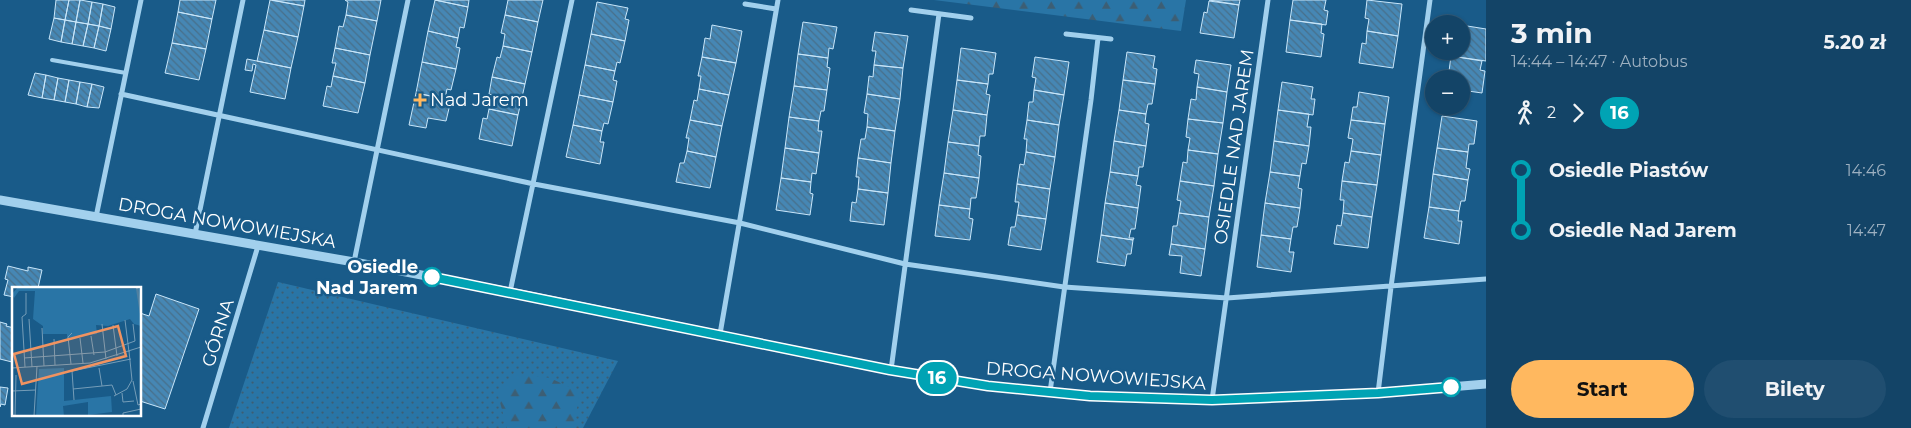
<!DOCTYPE html>
<html lang="pl">
<meta charset="utf-8">
<style>
:root{--surface:#134467;--page:#204e70;--text:#f1f3f6;--muted:#9db0c0;--line:#325c7b;--accent:#ffb85f}
body{margin:0;font-family:Montserrat,sans-serif;background:var(--page);color:var(--text);height:100vh;display:flex;flex-direction:column;font-size:19px;white-space:nowrap}
*{box-sizing:border-box;margin:0}
p{font-size:16px;color:var(--muted)}
.icon{flex:none;width:28px;height:28px;fill:none;stroke:currentColor;stroke-width:2;stroke-linecap:round;stroke-linejoin:round}
.map{position:relative;flex:1;overflow:hidden}
.details{display:flex;flex-direction:column;background:var(--surface);width:425px}
.details>*{flex:none}
.badge{padding:0 10px;border-radius:16px;font-size:18px;line-height:32px}
.controls{position:absolute;left:1425px;top:15px;display:grid;gap:10px}
.controls a{display:grid;place-items:center;width:45px;height:45px;border-radius:50%;background:var(--surface);box-shadow:0 1px 4px #0004,0 0 0 1px var(--line);font-size:25px}
.map>.badge{position:absolute;translate:-50% -50%;box-shadow:0 0 0 2px #fff}
.legs{display:flex;align-items:center;gap:8px;height:55px;padding:0 25px;font-size:16px}
.legs p{margin-inline-start:auto}
.overview{display:flex;align-items:center;justify-content:space-between;height:85px;padding:0 25px}
h1{font-size:28px;font-weight:700;line-height:38px}
.button{display:flex;gap:10px;margin-top:auto;padding:10px 25px}
.button a{flex:1;height:58px;border-radius:30px;background:var(--accent);color:#111;font-size:20px;font-weight:700;line-height:58px;text-align:center}
.button a+a{background:var(--page);color:var(--text)}
ul{padding:0 25px;list-style:none}
li{display:flex;align-items:center;gap:18px;height:60px;font-size:19px}
li i{display:grid;place-items:center;width:8px;height:100%;margin:0 6px;background:currentColor}
li i::after{content:'';width:12px;height:12px;margin:-6px;border:4px solid;border-radius:50%;background:var(--surface)}
li p{margin-inline-start:auto}
li:first-child i{background:linear-gradient(#0000 50%,currentColor 0)}
li:last-child i{background:linear-gradient(currentColor 50%,#0000 0)}
main{display:flex;flex:1;min-height:0}
.map>svg:first-child{display:block}
.grass{fill:url(#grass-dots)}
.forest{fill:url(#forest-firs)}
.building{fill:url(#building-back-hatch);stroke:#c8e6fa}
.lines{fill:none;stroke-linecap:round;stroke-linejoin:round}
.service{stroke:#a2d0ed;stroke-width:4}
.minor{stroke:#a2d0ed;stroke-width:5}
.tertiary{stroke:#a2d0ed;stroke-width:9}
.line-1-casing{stroke:#fff;stroke-width:11}
.line-1{stroke:#00a3b4;stroke-width:8}
.poi-dot{fill:#ffb85f;stroke:#195b89;stroke-width:2}
.stop-1-dot{fill:#fff;stroke:#00a3b4;stroke-width:2.5}
.labels{text-anchor:middle;stroke-width:5;stroke-linejoin:round;paint-order:stroke}
.poi-label{font-size:18px;fill:#fff;stroke:#195b89;text-anchor:start}
.street-label{font-size:18px;fill:#fff;stroke:#195b89}
.stop-label{font-size:18px;font-weight:bold;fill:#fff;stroke:#195b89;text-anchor:end}
.inset-river{fill:none;stroke:#5080a0;stroke-width:2.5}
.inset-road{fill:none;stroke:#759db8;stroke-width:1}
.view{fill:#f09361;fill-opacity:0.15;stroke:#f09361;stroke-width:2.5}
.inset-edge{fill:none;stroke:#fff;stroke-width:2.5}
</style>
<main>
<div class="map">
<svg width="1486" height="428" viewBox="0 0 1486 428">
<defs>
<pattern id="grass-dots" width="8" height="8" patternUnits="userSpaceOnUse" patternTransform="scale(1.25)"><rect width="8" height="8" fill="#2975a6"/><path d="M2 2h.1M6 6h.1" fill="none" stroke="#3c5e74" stroke-width="1.8" stroke-linecap="round"/></pattern>
<pattern id="forest-firs" width="22" height="20" patternUnits="userSpaceOnUse" patternTransform="scale(1.25)"><rect width="22" height="20" fill="#2975a6"/><path d="M5 1l3.5 6h-7zM16 11l3.5 6h-7z" fill="#3c5e74"/></pattern>
<pattern id="building-back-hatch" width="6" height="6" patternUnits="userSpaceOnUse" patternTransform="scale(1.25)"><rect width="6" height="6" fill="#4687b4"/><path d="M-1 5l2 2M0 0l6 6M5-1l2 2" fill="none" stroke="#486f8a"/></pattern>
</defs>
<rect width="100%" height="100%" fill="#195b89"/>
<path class="grass" d="M278,282L618,361L583,428H229Z"/>
<path class="forest" d="M934,0H1186L1181,31Z
M514,373L550,378L580,392L574,424L572,428H507L498,395Z"/>
<path class="building" d="M56,0H69L65,20L54,18Z
M69,0H80L76,22L65,20Z
M80,0L92,2L88,24L76,22Z
M180,0H216L212,19L178,12Z
M270,0L304,6L298,37L264,30Z
M272,0H305L304,6Z
M345,0H381L377,21L346,15L348,2Z
M435,0H469L468,7Z
M435,0L468,7L464,28L460,27L458,38L428,31Z
M508,0H543L538,22L505,15Z
M1209,0H1240L1239,5Z
M1293,0H1326L1324,10L1328,11L1326,25L1290,20Z
M1367,0L1402,4L1398,36L1367,31L1369,19L1365,18Z
M1209,1L1239,5L1234,38L1200,33L1204,12L1207,13Z
M92,2L103,4L99,26L88,24Z
M597,2L628,8L625,19L629,20L625,41L591,34Z
M103,4L115,7L111,29L99,26Z
M178,12L212,19L206,49L172,43Z
M346,15L377,21L370,55L335,48L339,26L343,27Z
M505,15L538,22L532,52L503,46L505,34L501,33Z
M54,18L65,20L61,42L49,39Z
M65,20L76,22L72,44L61,42Z
M1290,20L1322,24L1321,33L1324,34L1321,57L1286,52Z
M76,22L88,24L83,46L72,44Z
M803,22L837,27L833,49L829,48L828,58L798,54Z
M88,24L99,26L94,48L83,46Z
M712,25L742,31L736,63L702,57L705,38L710,39Z
M1461,25L1486,29V61L1451,56L1452,51H1461Z
M99,26L111,29L106,51L94,48Z
M264,30L298,37L291,68L257,61Z
M428,31L458,38L456,47L460,48L456,69L422,62Z
M1367,31L1398,36L1393,68L1359,63L1362,43L1366,44Z
M875,32L908,36L903,68L874,65L876,51H872Z
M591,34L625,41L620,63L617,62L615,71L585,65Z
M172,43L206,49L199,80L165,73Z
M503,46L532,52L525,84L492,77L497,57L500,58Z
M335,48L370,55L365,83L333,76L336,63H332Z
M961,48L996,53L993,74H989L988,84L957,80Z
M1127,52L1155,56L1153,68L1157,69L1155,84L1123,80Z
M798,54L828,58L827,67L830,68L827,90L794,86Z
M1451,56L1482,61L1480,70L1485,71L1482,93L1461,90V79H1448Z
M702,57L736,63L729,95L699,89L701,76H698Z
M1035,57L1069,62L1064,95L1034,90L1036,78L1032,77Z
M247,59L291,68L285,99L250,92L256,65L253,64L252,71L245,70Z
M1196,60L1231,65L1227,92L1197,87L1199,74L1194,73Z
M422,62L456,69L451,90L447,89L445,99L416,93Z
M585,65L615,71L613,80L617,81L613,102L579,95Z
M874,65L903,68L900,99L867,94L869,76L873,77Z
M35,73L46,75L42,98L28,95Z
M46,75L58,78L54,100L42,98Z
M333,76L365,83L358,113L323,106L327,86L331,87Z
M492,77L525,84L518,115L489,109L492,95L489,94Z
M58,78L69,80L65,102L54,100Z
M69,80L80,82L76,104L65,102Z
M957,80L988,84L986,94L990,95L987,115L953,110Z
M1123,80L1155,84L1152,104H1148L1146,114L1119,110Z
M80,82L92,84L87,107L76,104Z
M1282,82L1313,87L1311,99H1315L1313,115L1278,110Z
M92,84L104,87L99,108L87,107Z
M794,86L827,90L824,111H821L819,121L789,117Z
M1197,87L1227,92L1223,123L1188,119L1191,99L1196,100Z
M699,89L729,95L722,126L690,120L694,100L697,101Z
M1034,90L1064,95L1059,125L1027,120L1029,102H1033Z
M1359,92L1389,97L1385,124L1351,120L1353,107H1357Z
M416,93L451,100L446,121L428,118L426,128L409,125Z
M867,94L900,99L895,131L867,127L868,114L864,113Z
M579,95L613,102L608,124L604,123L602,131L573,125Z
M489,109L518,115L512,146L479,139L483,118L487,119Z
M953,110L987,115L985,136H980L979,146L948,142Z
M1119,110L1146,114L1145,123L1149,124L1146,146L1114,141Z
M1278,110L1309,114L1307,127H1311L1309,146L1274,141Z
M1442,116L1477,121L1474,144H1469L1468,152L1437,148Z
M789,117L819,121L818,131H822L819,153L785,148Z
M1188,119L1223,123L1218,154L1188,150L1190,138L1186,137Z
M690,120L722,126L716,157L687,151L689,138H686Z
M1027,120L1059,125L1055,157L1026,152L1027,139H1024Z
M1351,120L1385,124L1381,155L1351,151L1353,139L1348,138Z
M573,125L602,131L600,142H604L600,164L566,157Z
M867,127L895,131L891,163L858,158L861,139H865Z
M1114,141L1146,146L1143,167H1139L1138,176L1110,172Z
M1274,141L1309,146L1306,164L1302,163L1300,176L1270,172Z
M948,142L979,146L978,155L981,156L979,178L944,173Z
M785,148L819,153L816,174L812,173L811,182L781,178Z
M1437,148L1468,152L1466,168L1470,169L1468,180L1433,174Z
M1188,150L1218,154L1214,186L1180,181L1183,162L1187,163Z
M687,151L716,157L710,188L676,182L680,163H684Z
M1351,151L1381,155L1377,185L1342,181L1345,162L1349,163Z
M1026,152L1055,157L1050,189L1017,184L1020,164L1024,165Z
M858,158L891,163L888,193L858,189L859,177H856Z
M1110,172L1138,176L1136,185L1141,186L1138,208L1105,203Z
M1270,172L1300,176L1298,188L1302,189L1300,208L1265,203Z
M944,173L979,178L976,198H971L970,209L939,205Z
M1433,174L1468,180L1465,201H1461L1459,211L1429,207Z
M781,178L811,182L810,193L813,194L810,215L776,210Z
M1180,181L1214,186L1209,217L1179,213L1181,201L1177,200Z
M1342,181L1377,185L1372,217L1343,213L1344,200H1340Z
M1017,184L1050,189L1046,219L1017,215L1019,202H1015Z
M858,189L888,193L884,225L850,221L852,202L856,203Z
M1105,203L1138,208L1135,229H1131L1129,238H1134L1133,240L1101,235Z
M1265,203L1300,208L1297,227H1293L1291,239L1261,235Z
M939,205L970,209L969,218L973,219L970,240L935,236Z
M1429,207L1459,211L1458,221H1462L1459,244L1424,238Z
M1179,213L1209,217L1205,249L1171,244L1173,226H1177Z
M1343,213L1372,217L1368,248L1334,244L1337,225L1341,226Z
M1017,215L1046,219L1041,250L1008,245L1011,227H1015Z
M1101,235L1133,240L1131,254H1127L1125,266L1097,262Z
M1261,235L1291,239L1289,252H1294L1291,272L1257,267Z
M1171,244L1205,249L1201,276L1180,273L1182,256L1169,255Z
M8,266L28,271V267L42,270L38,288H14V297L4,295L8,280L5,279Z
M156,294L199,309L165,409L140,401V313L149,316Z
M0,322L7,324L6,326L14,328V352L12,362L0,359Z
M0,387L8,388L5,405L1,404L0,407Z"/>
<g class="lines">
<path class="service" d="M52,60L126,73"/>
<path class="minor" d="M745,4L776,9
M911,10L971,18
M1066,34L1111,39
M121,94L534,184L740,223L905,264L1064,287L1227,298L1486,279
M96,217L141,0
M195,234L243,0
M354,262L408,0
M510,292L572,0
M720,334L778,0
M891,370L939,14
M1050,392L1091,100L1098,38
M1378,393L1391,287L1430,0
M1212,400L1268,0
M203,428L258,246"/>
<path class="tertiary" d="M0,200L354,262L510,292L891,370L988,386L1090,396L1212,400L1378,393L1486,384"/>
</g>
<g class="lines">
<g class="line-1-casing">
<path id="line-1" d="M432,277L890,370L988,386L1090,396L1212,400L1378,393L1451,387"/>
</g>
<use href="#line-1" class="line-1"/>
</g>
<path class="poi-dot" d="M417.5 92.5h5v5h5v5h-5v5h-5v-5h-5v-5h5z"/>
<g class="stop-1-dot">
<circle cx="432" cy="277" r="9"/>
<circle cx="1451" cy="387" r="9"/>
</g>
<g class="labels">
<g class="poi-label">
<text x="430" y="106">Nad Jarem</text>
</g>
<g class="street-label">
<text transform="translate(1234 147) rotate(-82)" y="6">OSIEDLE NAD JAREM</text>
<text transform="translate(227 223) rotate(10)" y="6">DROGA NOWOWIEJSKA</text>
<text transform="translate(218 333) rotate(-73)" y="6">GÓRNA</text>
<text transform="translate(1096 376) rotate(4)" y="6">DROGA NOWOWIEJSKA</text>
</g>
<g class="stop-label">
<text x="418" y="273">Osiedle<tspan x="418" dy="21">Nad Jarem</tspan></text>
</g>
</g>
<g transform="translate(12 287)">
<rect width="129" height="129" fill="#195b89"/>
<path d="M52,81V114L99,109L100,125L76,128V115L51,119L52,129H24L27,82Z" fill="#2975a6"/>
<path d="M6,0L129,2V39L122,37L118,32L96,39L84,38L85,47L55,51V47H31V39L21,32L23,4H7L2,11L0,7Z" fill="#2975a6"/>
<path class="inset-river" d="M125,0L129,26"/>
<path class="inset-road" d="M17,32L20,80M113,33L117,65M90,37L94,72M101,38L105,69M30,41L32,79M79,49L82,68M68,51L71,76M42,52L43,78M12,71L93,65L123,54L121,37M59,77L56,50L60,46M13,80L10,30L14,27V6M0,81L78,76L129,60M87,81L90,99M121,94L126,118L129,117M61,102L100,98L104,108M0,104L24,103M110,106L111,115L122,114M102,109L115,102L120,93L117,64M62,113L60,84L119,72M3,129L4,88M22,129L25,79M111,129V126L129,122"/>
<path class="view" d="M106,39L114,69L10,97L2,67Z"/>
<rect width="129" height="129" class="inset-edge"/>
</g>
</svg>
<div class="controls">
<a>+</a>
<a>−</a>
</div>
<b class="badge" style="left:937px;top:378px;background:#00a3b4;color:#fff">16</b>
</div>
<section class="details">
<div class="overview"><div><h1>3 min</h1><p>14:44 – 14:47 · Autobus</p></div><b>5.20 zł</b></div>
<div class="legs"><svg class="icon" aria-label="walk" viewBox="0 0 24 24"><circle cx="13" cy="4" r="2"/><path d="M13 8l-2 6 4 7M11 14l-3 7M7 12l3-4h3l4 4"/></svg>2<svg class="icon" aria-label="forward" viewBox="0 0 24 24"><path d="M9 5l7 7-7 7"/></svg><b class="badge" style="background:#00a3b4;color:#fff">16</b></div>
<ul>
<li><i style="color:#00a3b4"></i><b>Osiedle Piastów</b><p>14:46</p></li>
<li><i style="color:#00a3b4"></i><b>Osiedle Nad Jarem</b><p>14:47</p></li>
</ul>
<div class="button"><a>Start</a><a>Bilety</a></div>
</section>
</main>
